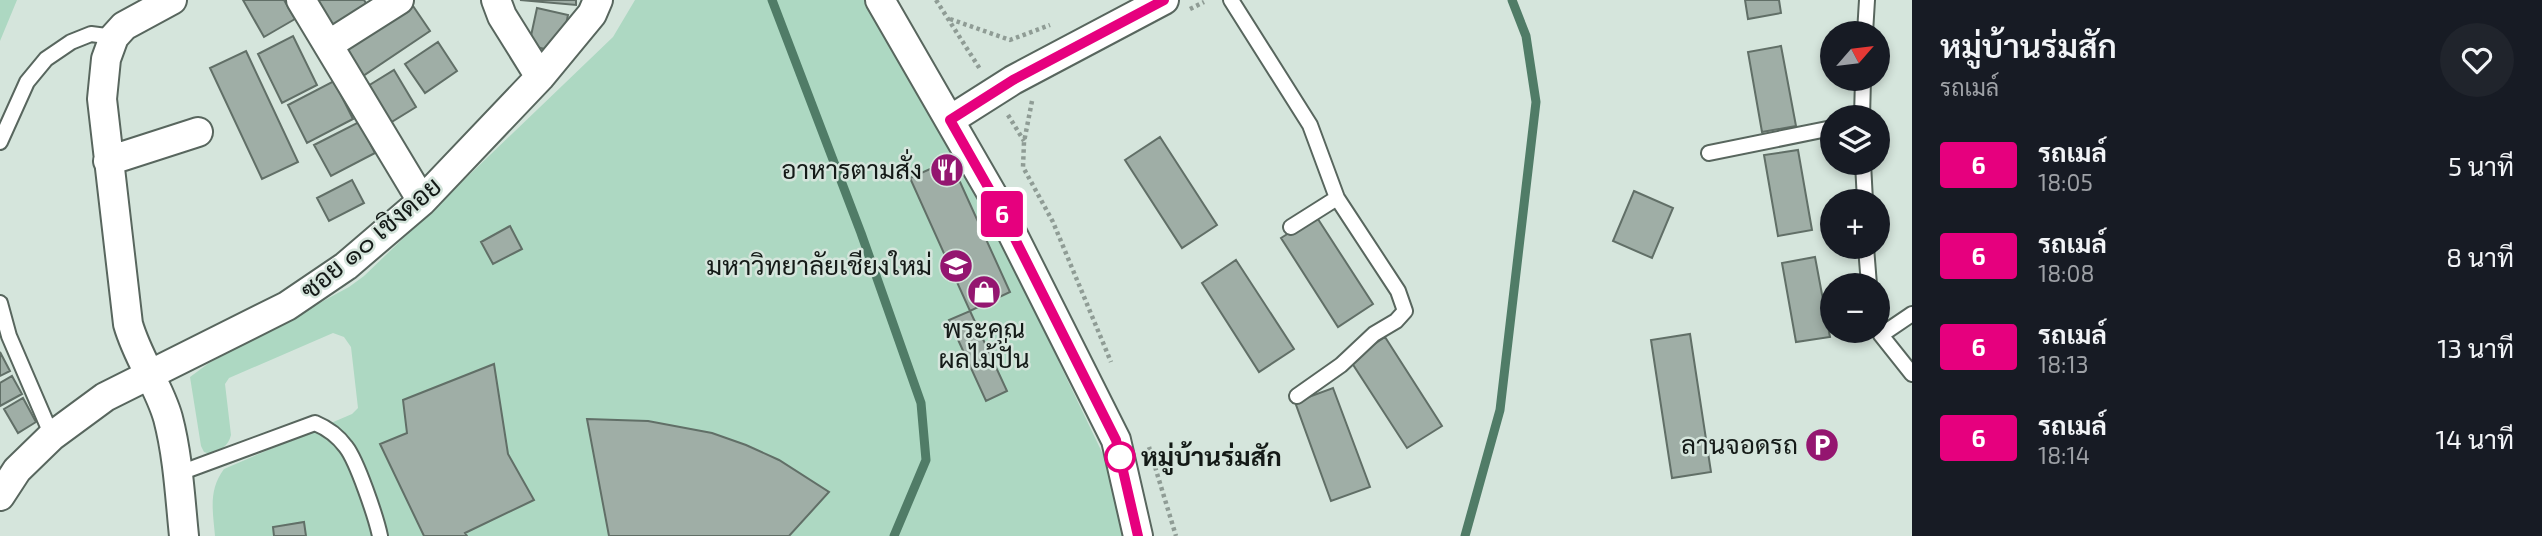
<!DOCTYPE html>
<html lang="th">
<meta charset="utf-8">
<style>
:root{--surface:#171b24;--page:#20242c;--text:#f1f3f6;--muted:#9ea1a6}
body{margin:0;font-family:"Exo 2",Sarabun,sans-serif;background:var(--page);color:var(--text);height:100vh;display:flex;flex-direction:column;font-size:26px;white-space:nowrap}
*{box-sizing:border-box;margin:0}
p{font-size:23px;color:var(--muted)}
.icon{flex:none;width:38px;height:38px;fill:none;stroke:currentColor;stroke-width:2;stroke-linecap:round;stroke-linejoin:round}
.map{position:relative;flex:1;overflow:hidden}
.sheet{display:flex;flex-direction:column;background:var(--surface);width:630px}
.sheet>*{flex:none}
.badge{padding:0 14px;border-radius:5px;font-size:24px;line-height:46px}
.needle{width:46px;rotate:62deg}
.controls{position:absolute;left:1820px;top:21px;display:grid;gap:14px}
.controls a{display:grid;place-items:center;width:70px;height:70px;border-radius:50%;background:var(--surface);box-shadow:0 4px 10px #0003;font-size:35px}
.map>.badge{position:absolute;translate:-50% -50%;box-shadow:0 0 0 4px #fff}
.round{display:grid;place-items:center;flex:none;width:74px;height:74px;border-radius:37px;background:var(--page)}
.overview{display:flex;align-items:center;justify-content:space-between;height:119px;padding:0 28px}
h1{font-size:33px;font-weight:600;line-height:52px}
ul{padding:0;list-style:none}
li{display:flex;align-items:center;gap:21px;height:91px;padding:0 28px}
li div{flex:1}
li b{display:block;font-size:26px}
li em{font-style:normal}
li .badge{min-width:77px;font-weight:700;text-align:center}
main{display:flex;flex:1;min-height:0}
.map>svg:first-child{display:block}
.green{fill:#add8c2}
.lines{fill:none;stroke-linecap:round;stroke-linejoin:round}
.stream{stroke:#507c67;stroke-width:9}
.building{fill:#9faea6;stroke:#616f67;stroke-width:2}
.lane-casing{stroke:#58665e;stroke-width:18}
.street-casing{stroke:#58665e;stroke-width:32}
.path{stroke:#8f9c95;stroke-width:4.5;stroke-dasharray:3.5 3.5;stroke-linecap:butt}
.lane{stroke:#fff;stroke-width:14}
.street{stroke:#fff;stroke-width:28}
.line-casing{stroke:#fff;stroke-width:16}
.line{stroke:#e6007e;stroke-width:10}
.stop-dot{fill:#fff;stroke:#e6007e;stroke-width:3.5}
.labels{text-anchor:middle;stroke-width:5;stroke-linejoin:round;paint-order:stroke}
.poi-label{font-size:26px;fill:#141a17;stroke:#d5e5dc;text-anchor:end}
.street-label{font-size:26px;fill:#141a17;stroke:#d5e5dc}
.stop-label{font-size:26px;font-weight:bold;fill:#141a17;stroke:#d5e5dc;text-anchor:start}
</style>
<main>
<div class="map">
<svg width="1912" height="536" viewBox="0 0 1912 536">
<rect width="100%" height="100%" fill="#d5e5dc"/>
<path class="green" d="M0,0H17L0,41Z
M635,0H867L961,157L1109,467L1128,536H215C213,512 208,490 224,469L352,414L358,408L351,347L344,337L333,333L229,378L225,384L231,435C228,447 221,449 210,454L204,452L201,446L190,377L209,363L349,287L364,276L613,37Z"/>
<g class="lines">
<path class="stream" d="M772,0L861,233L921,403L926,460L894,536
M1465,536L1500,410L1536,102L1526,36L1512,0"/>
</g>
<path class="building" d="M243,0H284L295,19L264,37Z
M315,0H364L372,13L331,37Z
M520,0H576V5Z
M1745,0H1779L1781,13L1748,19Z
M411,3L430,31L357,80L338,52Z
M537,8L568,15L560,53L529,45Z
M293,36L317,85L282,103L258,54Z
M438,42L457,71L425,93L405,64Z
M1781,46L1796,126L1762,132L1748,52Z
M246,51L298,162L262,179L210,68Z
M394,70L416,107L385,126L363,89Z
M334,81L353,119L307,143L288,105Z
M359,122L375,153L331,176L314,145Z
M1160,137L1217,225L1182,248L1125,160Z
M1798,150L1812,230L1778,236L1764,155Z
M950,160L1010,292L970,311L910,178Z
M352,180L364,203L329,221L317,198Z
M1634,191L1673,208L1652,258L1613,241Z
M1316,216L1373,304L1338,327L1281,238Z
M510,226L522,249L493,264L481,242Z
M1815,257L1830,337L1796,342L1782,263Z
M1236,260L1294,349L1259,372L1202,283Z
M970,311L1007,391L986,401L949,320Z
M1690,334L1711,472L1672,478L1651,340Z
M1385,337L1442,426L1407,448L1350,360Z
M0,352L10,371L0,376Z
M494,364L508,454L534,500L465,533L467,536H424L380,444L407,433L403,400Z
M12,376L22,394L0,406V383Z
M1333,388L1370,487L1331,501L1295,402Z
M23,398L36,422L18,433L4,409Z
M587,419L648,421L712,433L746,445L779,460L829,492L789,536H609Z
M304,522L306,536H274L273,527Z"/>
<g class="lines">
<g class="lane-casing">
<path id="lane" d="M1231,0L1310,125L1337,198L1291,227
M1865,33L1867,0
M1862,117L1863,79
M0,142L27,82L46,59L71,42L91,34L114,37
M1709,153L1832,128
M1863,163L1865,201
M1866,247L1869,285
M0,303L9,336L52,436
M1878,321L1881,335L1912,374
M1881,335L1912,314
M1297,396L1341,365L1374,334L1396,321L1405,311L1398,291L1337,198
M177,474L315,423C327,428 338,436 346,447C357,461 376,517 380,536"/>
</g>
<g class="street-casing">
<path id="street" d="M172,0L124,26L114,37L106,59L102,99L128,324C138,359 159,386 168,418C178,456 180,497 184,536
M301,0L422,201
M496,0L502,16L540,77
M880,0L996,201L1116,440L1138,536
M328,45L399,0
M950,120L1013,80L1164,0
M108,161L198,132
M0,496L17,470L52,436L105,397L287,306L346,266L422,201L540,77L592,14L598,0"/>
</g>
<path class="path" d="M936,0L980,69
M1190,9L1204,2
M950,19L1010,40L1050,25
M1032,101L1024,142L1023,167L1053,222L1111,362
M1008,115L1024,141
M1149,447L1176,536"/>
<use href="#lane" class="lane"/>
<use href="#street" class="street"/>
</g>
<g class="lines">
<g class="line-casing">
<path id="line" d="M1138,536L1116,440L996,201L950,120L1013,80L1164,0"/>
</g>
<use href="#line" class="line"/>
</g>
<defs>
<g id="restaurant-disc" transform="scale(1.75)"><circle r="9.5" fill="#941670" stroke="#d5e5dc"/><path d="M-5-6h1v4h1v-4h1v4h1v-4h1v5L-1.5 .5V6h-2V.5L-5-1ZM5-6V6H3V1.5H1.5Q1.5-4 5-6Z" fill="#fff"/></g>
<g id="university-disc" transform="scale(1.75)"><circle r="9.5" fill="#941670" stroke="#d5e5dc"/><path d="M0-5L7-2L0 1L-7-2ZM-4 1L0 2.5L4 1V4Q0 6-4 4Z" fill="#fff"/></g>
<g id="shop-disc" transform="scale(1.75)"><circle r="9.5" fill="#941670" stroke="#d5e5dc"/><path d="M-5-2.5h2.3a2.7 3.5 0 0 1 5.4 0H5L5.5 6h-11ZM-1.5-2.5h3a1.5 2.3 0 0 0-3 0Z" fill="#fff"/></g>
<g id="parking-disc" transform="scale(1.75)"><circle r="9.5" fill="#941670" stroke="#d5e5dc"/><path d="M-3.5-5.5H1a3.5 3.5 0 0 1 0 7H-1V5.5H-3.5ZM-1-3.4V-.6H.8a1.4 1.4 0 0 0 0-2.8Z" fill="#fff"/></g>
</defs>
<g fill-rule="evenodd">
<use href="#restaurant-disc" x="947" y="170"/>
<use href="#university-disc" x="956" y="266"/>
<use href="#shop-disc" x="984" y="292"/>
<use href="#parking-disc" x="1822" y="445"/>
</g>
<circle class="stop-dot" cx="1120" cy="457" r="14"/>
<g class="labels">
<g class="poi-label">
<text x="922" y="179">อาหารตามสั่ง</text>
<text x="932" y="275">มหาวิทยาลัยเชียงใหม่</text>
<text x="984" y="338" text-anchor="middle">พระคุณ<tspan x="984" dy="30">ผลไม้ปั่น</tspan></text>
<text x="1798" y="454">ลานจอดรถ</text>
</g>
<g class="street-label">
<text transform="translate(371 238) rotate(-40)" y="9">ซอย ๑๐ เชิงดอย</text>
</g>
<g class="stop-label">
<text x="1141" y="466">หมู่บ้านร่มสัก</text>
</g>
</g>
</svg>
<div class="controls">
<a><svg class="needle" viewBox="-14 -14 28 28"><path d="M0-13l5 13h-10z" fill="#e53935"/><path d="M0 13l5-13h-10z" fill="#9ea1a6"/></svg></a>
<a><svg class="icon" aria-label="layers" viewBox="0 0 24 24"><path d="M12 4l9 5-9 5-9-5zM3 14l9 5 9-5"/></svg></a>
<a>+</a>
<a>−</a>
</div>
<b class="badge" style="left:1002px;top:214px;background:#e6007e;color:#fff">6</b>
</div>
<section class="sheet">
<div class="overview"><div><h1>หมู่บ้านร่มสัก</h1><p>รถเมล์</p></div><a class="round"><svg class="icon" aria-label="heart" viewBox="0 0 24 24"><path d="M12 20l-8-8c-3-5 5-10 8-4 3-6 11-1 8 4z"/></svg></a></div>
<ul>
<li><span class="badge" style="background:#e6007e;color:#fff">6</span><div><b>รถเมล์</b><p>18:05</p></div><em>5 นาที</em></li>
<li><span class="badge" style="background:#e6007e;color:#fff">6</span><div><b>รถเมล์</b><p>18:08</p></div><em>8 นาที</em></li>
<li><span class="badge" style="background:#e6007e;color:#fff">6</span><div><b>รถเมล์</b><p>18:13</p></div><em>13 นาที</em></li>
<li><span class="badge" style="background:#e6007e;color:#fff">6</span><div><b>รถเมล์</b><p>18:14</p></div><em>14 นาที</em></li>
</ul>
</section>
</main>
